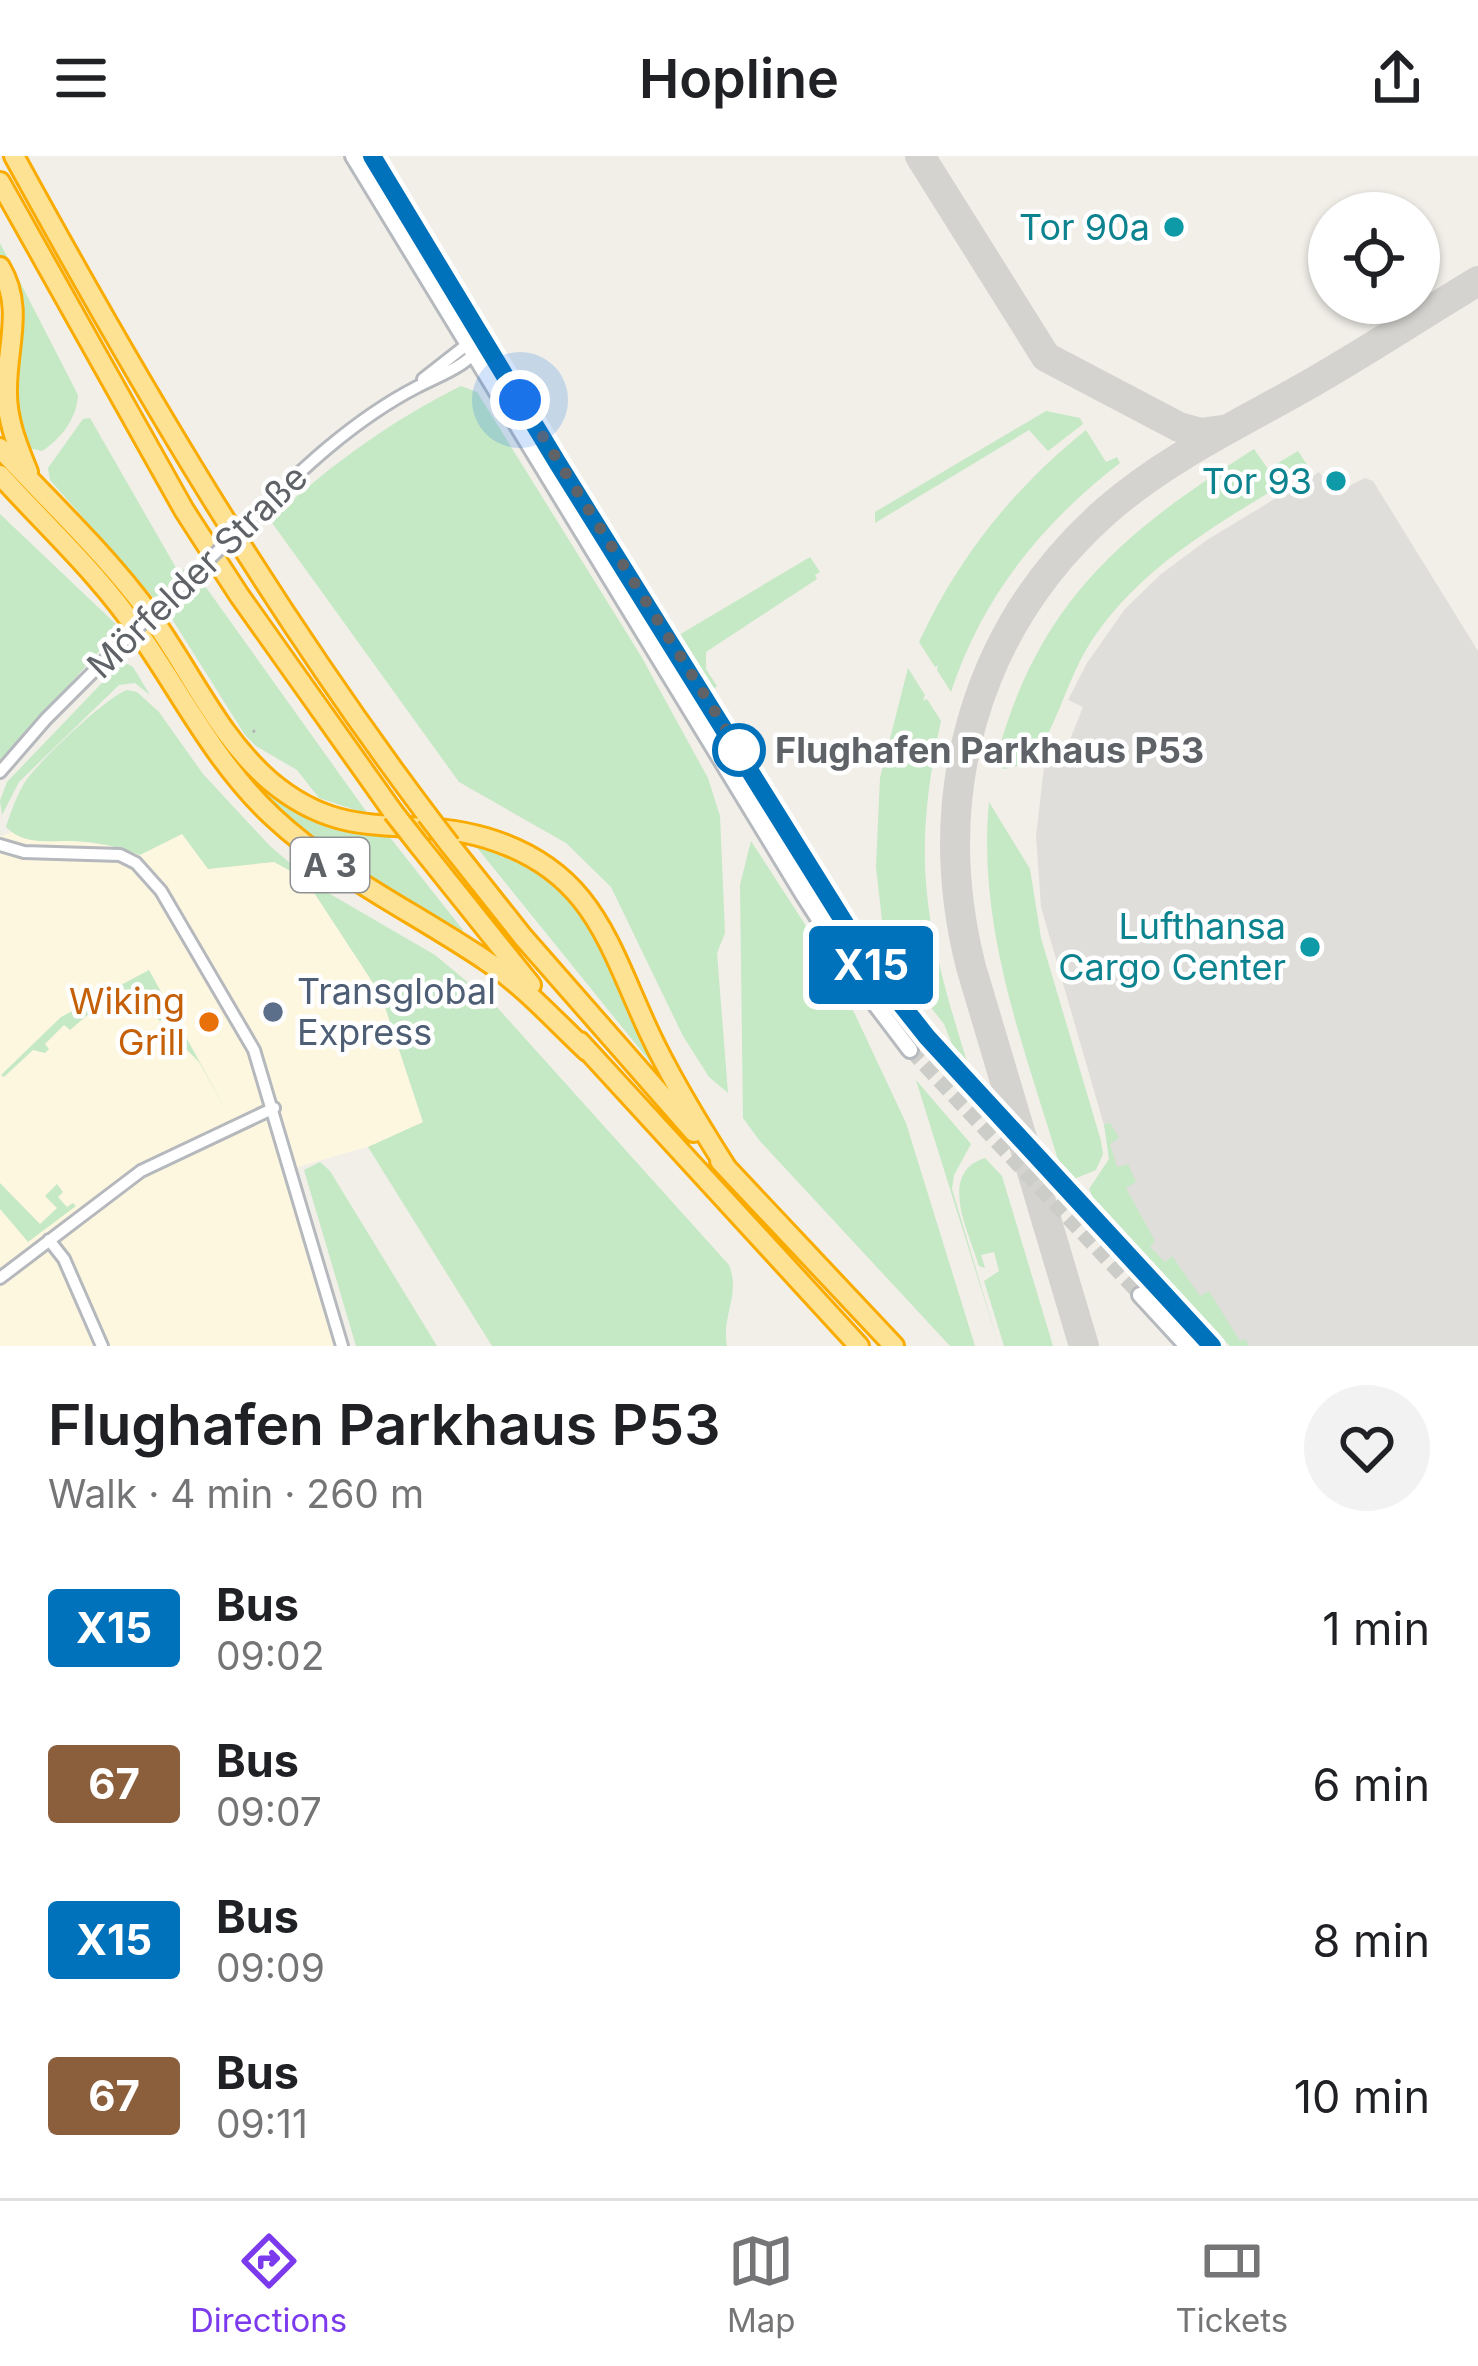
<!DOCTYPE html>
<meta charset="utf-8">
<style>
:root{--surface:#fff;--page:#f2f2f2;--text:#202124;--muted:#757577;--line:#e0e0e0;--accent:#7c3aed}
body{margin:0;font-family:Inter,sans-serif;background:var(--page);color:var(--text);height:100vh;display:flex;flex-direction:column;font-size:45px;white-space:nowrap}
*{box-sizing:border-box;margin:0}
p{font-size:39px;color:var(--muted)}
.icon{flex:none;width:66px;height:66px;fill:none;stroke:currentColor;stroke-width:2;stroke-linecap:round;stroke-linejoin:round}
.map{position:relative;height:1190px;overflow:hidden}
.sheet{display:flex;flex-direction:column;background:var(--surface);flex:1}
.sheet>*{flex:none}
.badge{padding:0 24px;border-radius:9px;font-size:42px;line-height:78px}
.controls{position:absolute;left:1308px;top:36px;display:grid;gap:24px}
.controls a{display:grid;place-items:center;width:132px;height:132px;border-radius:50%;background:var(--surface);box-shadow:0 3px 9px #0004;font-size:60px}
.you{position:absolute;width:60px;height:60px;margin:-30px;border:9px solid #fff;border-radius:50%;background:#1a73e8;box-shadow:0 0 0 18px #1a73e833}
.map>.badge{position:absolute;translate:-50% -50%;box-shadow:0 0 0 6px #fff}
.round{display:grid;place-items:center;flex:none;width:126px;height:126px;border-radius:63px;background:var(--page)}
.summary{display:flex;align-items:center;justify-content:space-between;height:204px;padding:0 48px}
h1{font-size:57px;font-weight:600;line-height:90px}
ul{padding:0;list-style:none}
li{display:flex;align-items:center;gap:36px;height:156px;padding:0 48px}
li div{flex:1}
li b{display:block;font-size:45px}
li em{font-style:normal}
li .badge{min-width:132px;font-weight:700;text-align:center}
header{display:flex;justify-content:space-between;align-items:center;height:156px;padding:0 48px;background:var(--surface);font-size:54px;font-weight:600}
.menu{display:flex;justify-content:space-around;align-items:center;height:168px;border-top:3px solid var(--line);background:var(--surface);font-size:33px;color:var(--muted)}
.menu a{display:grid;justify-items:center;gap:6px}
.menu .active{color:var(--accent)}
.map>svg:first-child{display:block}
.commercial{fill:#fef7e0}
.industrial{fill:#e0deda}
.green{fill:#c5e8c5}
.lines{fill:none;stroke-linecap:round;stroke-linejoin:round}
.taxiway{stroke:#d4d3d0;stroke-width:30}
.secondary-tunnel{stroke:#ccccc8;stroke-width:14;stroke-dasharray:14 7;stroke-linecap:butt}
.street-casing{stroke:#b5b8bc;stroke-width:16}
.secondary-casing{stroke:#b6babf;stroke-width:20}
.highway-casing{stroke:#f9ab00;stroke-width:24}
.street{stroke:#fff;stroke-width:10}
.secondary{stroke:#fff;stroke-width:14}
.highway{stroke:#fde293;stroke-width:18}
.rail{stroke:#b6b7b8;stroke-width:3;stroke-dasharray:3 15;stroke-linecap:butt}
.street-bridge-casing{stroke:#b5b8bc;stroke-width:16;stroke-linecap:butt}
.highway-bridge-casing{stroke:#f9ab00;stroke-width:24;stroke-linecap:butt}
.street-bridge{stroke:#fff;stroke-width:10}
.highway-bridge{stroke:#fde293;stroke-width:18}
.line-casing{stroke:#fff;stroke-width:27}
.line{stroke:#0072bc;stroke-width:18}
.walk{stroke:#5f6368;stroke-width:12;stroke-dasharray:0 21.6}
.culture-dot{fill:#0f9aa8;stroke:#fff;stroke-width:4.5}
.stop-dot{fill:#fff;stroke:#0072bc;stroke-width:6}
.service-dot{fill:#5c6f8a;stroke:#fff;stroke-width:4.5}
.food-dot{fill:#e8710a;stroke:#fff;stroke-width:4.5}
.labels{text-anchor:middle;stroke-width:9;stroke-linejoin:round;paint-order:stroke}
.shield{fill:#fff;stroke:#8f9295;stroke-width:3}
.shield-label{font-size:33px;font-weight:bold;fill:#5f6368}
.culture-label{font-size:36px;fill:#0d838f;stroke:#fff;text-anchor:end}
.street-label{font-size:36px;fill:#5f6368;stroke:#fff}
.stop-label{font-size:36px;font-weight:bold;fill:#5f6368;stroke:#fff;text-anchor:start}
.service-label{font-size:36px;fill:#4e5e75;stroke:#fff;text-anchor:start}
.food-label{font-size:36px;fill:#c56008;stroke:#fff;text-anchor:end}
</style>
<header><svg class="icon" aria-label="menu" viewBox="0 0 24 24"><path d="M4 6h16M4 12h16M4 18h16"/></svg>Hopline<svg class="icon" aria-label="share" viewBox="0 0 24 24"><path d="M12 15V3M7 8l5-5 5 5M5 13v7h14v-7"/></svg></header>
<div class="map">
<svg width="1478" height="1190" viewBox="0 0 1478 1190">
<rect width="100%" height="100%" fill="#f1efe8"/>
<path class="commercial" d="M185,654L268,698L305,723L381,839L423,967L387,985L291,1013L342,1190H0V681L12,676L118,691Z"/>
<path class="industrial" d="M1319,316L1337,336L1365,322L1373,325L1478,495V1190H1230L1167,1123L1164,1125L1134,1092L1116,1011L1041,751L1036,680L1044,611L1067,591L1083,551L1068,544L1087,507L1125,453L1161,418L1207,384Z"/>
<path class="green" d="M0,87L78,239C77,262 61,283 42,295L28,292L14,251L13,123L0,102Z
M461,230L477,236L641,500L708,622L720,660L725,777L717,797L728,937L709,921L683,880L611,731L566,687L459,626L270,364C331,309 387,267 461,230Z
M1046,255L1080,262L1083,268L1048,295L1029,274L875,367V356Z
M90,262L179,417L190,409L368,658L319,642L297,614L256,590L245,579L172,463L50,324L48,312L83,263Z
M1086,274L1106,306L1117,301L1120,307C1042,367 982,441 951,536L937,514L938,509L935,511L919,486C959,400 1013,333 1086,274Z
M1254,293L1268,313L1298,295L1309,312C1234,359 1152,401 1099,474C1073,509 1065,545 1046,582C1041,591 1029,600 1021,608L1018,604L1017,610L1004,613L995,608C1036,448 1120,378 1254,293Z
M0,358L120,472L0,606Z
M810,401L820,416L815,419L817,423L706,496V513L717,530L713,533L679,479Z
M156,480L236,599L331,668L388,679L463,774L460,778C378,730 294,682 234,606C203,568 179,524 152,483Z
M123,505L133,511L150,539L135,527L119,529L19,626L2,659L0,645L7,626Z
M908,512L925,539L923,545L927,543L941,565C910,707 926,773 968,909L953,891L944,868L894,805L884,782L876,711L880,622Z
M127,534L137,536L159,556L203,618L270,690L318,731L435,799L495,849L729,1109C741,1138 721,1161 727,1190H492L368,991L423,966L381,839L305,723L274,706L208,713L182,678L140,699C118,690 96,686 72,685C48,684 25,690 6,671C11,655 17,639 25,626C38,606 106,541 127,534Z
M989,646L1030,713L1041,782L1101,985L1103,998L1096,1014L1074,1023L1059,1007C1023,888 977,771 989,646Z
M751,685L850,838L852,852L906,967L975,1190H950L759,984L743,962L740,729Z
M474,688L492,692L504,703L498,693C593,729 621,833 660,918Z
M149,814L230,961L199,906L173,880L178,874L166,861L160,865L125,833L111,839L70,874L64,869L45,888L49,893L45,897L33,894L4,921L1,919L61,861Z
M916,924L971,988L954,1019L952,1033L999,1190Z
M1110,967L1119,982L1110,988L1117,1011L1128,1008L1136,1026L1126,1032L1155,1085L1150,1091L1165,1106L1172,1100L1200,1140L1209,1135L1240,1185L1245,1183L1249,1190H1230L1097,1051L1089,1033L1109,1003L1104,968Z
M985,1002L1002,1020L1053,1190H1004L984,1125L999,1115L994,1096L981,1099L985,1112L979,1110C969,1076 937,1017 985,1002Z
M320,1006L330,1015L437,1190H356L304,1014Z
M0,1027L40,1068L57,1052L45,1040L57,1028L63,1036L58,1041L67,1051L73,1047L76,1050L28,1086L0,1053Z"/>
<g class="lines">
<path class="taxiway" d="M920,0L1046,201L1179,271L1200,277L1222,274
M1084,1190L971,811C928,642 973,473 1106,355C1163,305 1233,271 1299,234C1360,200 1418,161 1478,125"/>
<path class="secondary-tunnel" d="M927,881L1154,1126
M910,894L1140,1139"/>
<g class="street-casing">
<path id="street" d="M423,223L469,187
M250,364C301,314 353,264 417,231C442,218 471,209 484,184
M0,616L46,563L120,489
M0,689L24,696L120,699L136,707L161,735L254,894L342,1190
M49,1084L64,1103L102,1190
M0,1122L141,1015L274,952"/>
</g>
<g class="secondary-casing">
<path id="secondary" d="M353,0L804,740L863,832L910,894
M372,0L827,742L874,814L927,881
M1154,1126L1212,1190
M1140,1139L1187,1190"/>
</g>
<g class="highway-casing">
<path id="highway" d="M14,0C140,230 269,449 427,659
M0,26L184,354L239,439L393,656
M0,111C24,151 7,189 7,233C6,262 17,289 28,316
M0,292C45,341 95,388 136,440C183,498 213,576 270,625C347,690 404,658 486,682C593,714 608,788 649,876C671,923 698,967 726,1011
M0,319C47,371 100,419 139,477C183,540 216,608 273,661C336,720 414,756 485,804C523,829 554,864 587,895
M418,688L531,829
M450,689L523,781L694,976
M580,886L859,1190
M720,1005L894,1190"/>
</g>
<use href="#street" class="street"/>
<use href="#secondary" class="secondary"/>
<use href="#highway" class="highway"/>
<path class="rail" d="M253,574L259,583"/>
<g class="street-bridge-casing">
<path id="street-bridge" d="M120,489L250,364"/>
</g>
<g class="highway-bridge-casing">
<path id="highway-bridge" d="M393,656L418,688
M427,659L450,689"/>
</g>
<use href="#street-bridge" class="street-bridge"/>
<use href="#highway-bridge" class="highway-bridge"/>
</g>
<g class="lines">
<g class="line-casing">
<path id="line" d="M372,0L557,306L874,814L927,881L1212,1190"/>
</g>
<use href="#line" class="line"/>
<path class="walk" d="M520,244L739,594"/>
</g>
<g class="culture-dot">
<circle cx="1174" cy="71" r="12"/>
<circle cx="1336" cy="325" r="12"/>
<circle cx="1310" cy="791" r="12"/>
</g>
<circle class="stop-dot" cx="739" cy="594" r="24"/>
<circle class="service-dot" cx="273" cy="856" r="12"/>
<circle class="food-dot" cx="209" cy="866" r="12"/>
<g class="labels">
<rect class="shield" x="291" y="682" width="78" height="54" rx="9"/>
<g class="shield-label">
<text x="330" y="721">A 3</text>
</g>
<g class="culture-label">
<text x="1150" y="84">Tor 90a</text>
<text x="1312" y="338">Tor 93</text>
<text x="1286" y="783">Lufthansa<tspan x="1286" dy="41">Cargo Center</tspan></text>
</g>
<g class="street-label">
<text transform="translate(197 415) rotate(-44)" y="13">Mörfelder Straße</text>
</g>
<g class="stop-label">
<text x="775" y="607">Flughafen Parkhaus P53</text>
</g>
<g class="service-label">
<text x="297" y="848">Transglobal<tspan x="297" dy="41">Express</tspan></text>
</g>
<g class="food-label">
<text x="185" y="858">Wiking<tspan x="185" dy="41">Grill</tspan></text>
</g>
</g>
</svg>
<div class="controls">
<a><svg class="icon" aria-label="locate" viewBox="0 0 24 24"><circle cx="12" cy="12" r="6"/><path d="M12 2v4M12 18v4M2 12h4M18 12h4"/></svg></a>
</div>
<div class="you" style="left:520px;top:244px"></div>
<b class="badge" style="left:871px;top:809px;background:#0072bc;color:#fff">X15</b>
</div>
<section class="sheet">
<div class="summary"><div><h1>Flughafen Parkhaus P53</h1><p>Walk · 4 min · 260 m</p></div><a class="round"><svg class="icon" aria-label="heart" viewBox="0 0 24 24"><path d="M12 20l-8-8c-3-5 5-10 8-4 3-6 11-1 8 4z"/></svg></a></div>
<ul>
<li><span class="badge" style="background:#0072bc;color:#fff">X15</span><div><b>Bus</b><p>09:02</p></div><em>1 min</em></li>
<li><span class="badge" style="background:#8b5e3c;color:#fff">67</span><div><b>Bus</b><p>09:07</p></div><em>6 min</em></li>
<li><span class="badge" style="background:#0072bc;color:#fff">X15</span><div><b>Bus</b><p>09:09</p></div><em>8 min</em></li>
<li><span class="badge" style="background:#8b5e3c;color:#fff">67</span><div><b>Bus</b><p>09:11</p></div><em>10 min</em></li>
</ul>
</section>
<nav class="menu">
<a class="active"><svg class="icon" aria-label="directions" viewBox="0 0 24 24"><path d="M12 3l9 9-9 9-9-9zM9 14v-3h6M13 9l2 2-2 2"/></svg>Directions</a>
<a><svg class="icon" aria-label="map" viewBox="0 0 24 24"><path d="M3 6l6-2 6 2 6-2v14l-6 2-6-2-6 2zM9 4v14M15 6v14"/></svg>Map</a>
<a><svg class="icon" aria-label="tickets" viewBox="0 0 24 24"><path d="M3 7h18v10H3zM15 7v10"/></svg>Tickets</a>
</nav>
